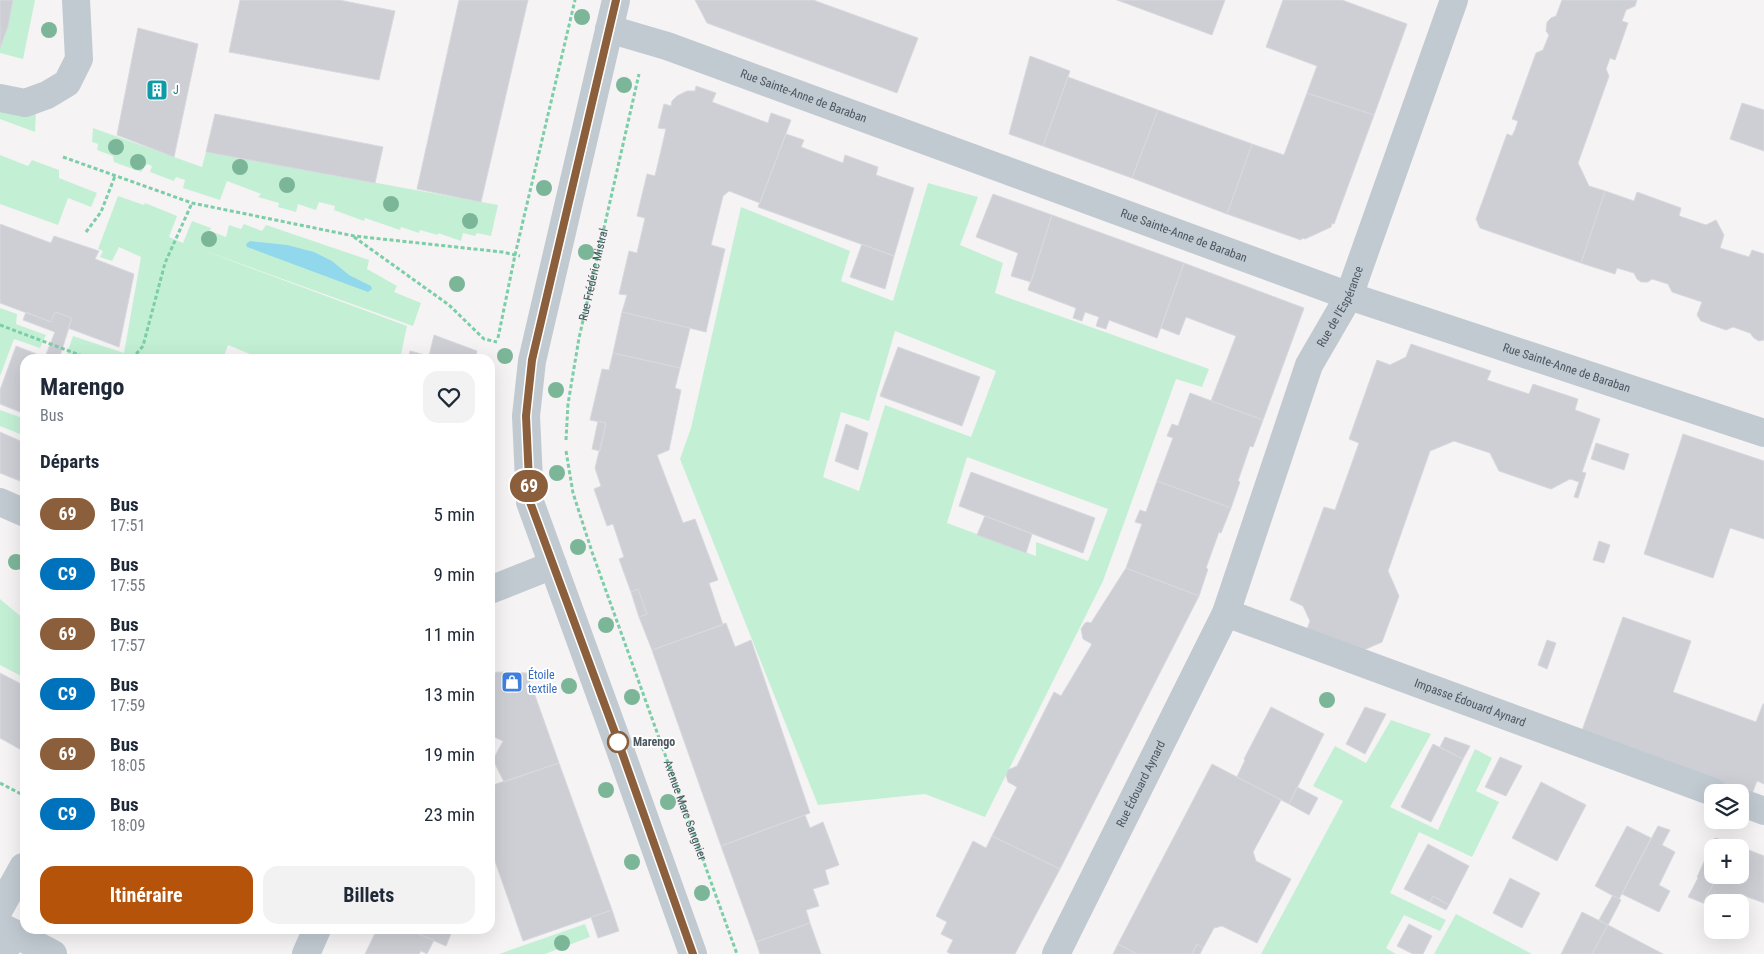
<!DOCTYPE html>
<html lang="fr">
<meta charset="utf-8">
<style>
:root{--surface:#fff;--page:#f2f2f3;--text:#1f2937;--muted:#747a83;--accent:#b45309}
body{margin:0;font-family:"Roboto Condensed",sans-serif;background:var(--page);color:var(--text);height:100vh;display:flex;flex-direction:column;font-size:19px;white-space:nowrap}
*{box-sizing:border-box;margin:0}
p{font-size:16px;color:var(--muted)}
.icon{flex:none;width:28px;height:28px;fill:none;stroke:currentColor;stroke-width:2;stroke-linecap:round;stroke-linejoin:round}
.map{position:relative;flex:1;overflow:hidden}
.drawer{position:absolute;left:20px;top:354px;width:475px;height:580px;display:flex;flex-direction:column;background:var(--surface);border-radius:15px;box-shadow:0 5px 20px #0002}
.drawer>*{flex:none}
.badge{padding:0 10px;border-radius:16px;font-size:18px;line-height:32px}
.buttons{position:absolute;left:1704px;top:784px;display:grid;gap:10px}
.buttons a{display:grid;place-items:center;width:45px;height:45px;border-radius:10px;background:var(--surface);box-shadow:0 5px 20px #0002;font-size:25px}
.map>.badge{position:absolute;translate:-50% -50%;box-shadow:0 0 0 2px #fff}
h2{padding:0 20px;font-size:19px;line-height:45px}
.round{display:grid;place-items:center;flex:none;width:52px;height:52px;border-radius:15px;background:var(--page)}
.headline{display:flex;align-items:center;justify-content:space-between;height:85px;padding:0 20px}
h1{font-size:24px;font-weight:700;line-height:38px}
.primary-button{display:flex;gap:10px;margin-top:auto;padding:10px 20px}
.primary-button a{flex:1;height:58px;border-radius:15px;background:var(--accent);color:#fff;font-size:20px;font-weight:700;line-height:58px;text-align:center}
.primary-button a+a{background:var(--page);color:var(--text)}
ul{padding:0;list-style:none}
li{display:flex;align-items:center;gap:15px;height:60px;padding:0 20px}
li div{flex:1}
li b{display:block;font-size:19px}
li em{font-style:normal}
li .badge{min-width:55px;font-weight:700;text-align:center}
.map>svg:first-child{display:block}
.green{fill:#c3f0d5;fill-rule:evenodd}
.water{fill:#91d8ec}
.building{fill:#cdcfd5;stroke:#d7d9de}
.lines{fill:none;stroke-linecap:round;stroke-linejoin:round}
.path{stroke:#7bcea7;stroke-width:3;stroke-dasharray:4 2.5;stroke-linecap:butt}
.minor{stroke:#c1cad1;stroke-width:28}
.tree{fill:#7cb699}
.line-casing{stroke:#fff;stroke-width:11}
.line{stroke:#8b5e3c;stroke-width:8}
.stop-dot{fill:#fff;stroke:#8b5e3c;stroke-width:2.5}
.labels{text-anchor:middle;stroke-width:4;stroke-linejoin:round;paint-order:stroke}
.culture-label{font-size:12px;fill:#0d838f;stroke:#fff;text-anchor:start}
.street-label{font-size:12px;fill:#4a5660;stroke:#fff}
.shop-label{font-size:12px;fill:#366cbe;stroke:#fff;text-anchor:start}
.stop-label{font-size:12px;font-weight:bold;fill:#4a5660;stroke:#fff;text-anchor:start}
</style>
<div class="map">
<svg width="1764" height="954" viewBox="0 0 1764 954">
<rect width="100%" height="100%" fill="#f5f3f3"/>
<path class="green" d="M13,0H35L23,59L0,53V48L8,27Z
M0,108L36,111L35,132L0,119Z
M93,128L202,167L206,152L498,205L491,236L477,233L475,236L463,233L461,241L438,233V235L420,230L419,233L401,227L400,230L365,218L364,221L334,210L335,206L319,202L316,210L298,204L296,212L278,207L279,203L258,197L261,194L227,181L220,200L183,188L185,180L176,177L174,181L150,172L152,166L147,164L141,172L114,162L113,156L97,150L98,144L92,142Z
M0,155L28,166L32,160L59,170V178L97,193L91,207L68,198L58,225L0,204Z
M928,183L978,197L960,245L1003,263L995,293L1209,369L1202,387L1176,379L1103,581L985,817L925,794L818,805L680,459L691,428L741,207L850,251L841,281L893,301ZM895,331L996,371L971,437L885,405L859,491L823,477L841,412L869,421ZM967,457L1108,509L1088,561L1036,542V556L947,523Z
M118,196L144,205L145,203L177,216L169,237L183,243L192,221L211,228L210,231L226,237L229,225L241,229L244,224L262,231L266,225L369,260L367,269L397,286L394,292L421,303L413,326L194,247L407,326L400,359H262L228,345L223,359H65L73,336L124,353L141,257L119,247L112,261L100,257L103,251L98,249Z
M0,308L17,314L16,324L46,335L40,348L14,339L0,376Z
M0,410L25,419V436L0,426Z
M0,599L25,620V678L0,665Z
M1391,720L1431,734L1390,807L1438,830L1475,749L1492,758L1476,791L1499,802L1472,857L1419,832L1390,893L1446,920L1440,931L1404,915L1386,948L1396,954H1261L1343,801L1313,786L1335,746L1366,763Z
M1456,914L1532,954H1434Z
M585,924L590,937L545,954H499Z"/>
<path class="water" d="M250,241L287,245L314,252L332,261L349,275L371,286L372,289L368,292L247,247L246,244Z"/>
<path class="building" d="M0,0H13L8,27L0,48Z
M240,0H339L395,11L379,80L229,52Z
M459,0H528L481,202L417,189Z
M695,0H813L918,38L897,93L707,23Z
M1117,0H1225L1212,35Z
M1283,0H1342L1407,24L1374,115L1307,93L1317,66L1266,47Z
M1562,0H1637L1635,6L1626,10L1622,21L1628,23L1615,60L1610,58L1606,69L1609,76L1578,163L1589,186L1605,191L1581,263L1480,228L1476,219L1507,134L1512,136L1515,130L1518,121L1512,119L1536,53L1543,50L1549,35L1546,31L1547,22L1551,18L1556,16Z
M138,28L198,44L174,157L117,135Z
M1030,56L1070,71L1043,146L1009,134Z
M1068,77L1158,110L1132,178L1043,146Z
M696,86L716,93L712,102L768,123L771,113L791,120L760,203L729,191L723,196L711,245L725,249L706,332L622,312L627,295L619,294L629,251L637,253L645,218L637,216L647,174L655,176L666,129L658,128L664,104L671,106L672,101L677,96L687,91H695Z
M1307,93L1374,115L1334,224L1332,223L1331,227L1305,239L1302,238L1301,240L1227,214L1252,144L1284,155Z
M1742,103L1764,110V151L1730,139Z
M1158,110L1252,144L1227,214L1132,178Z
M215,114L383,147L375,183L206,152Z
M786,134L804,140L801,147L843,163L845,155L878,167L876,175L914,188L894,256L758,207Z
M1605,191L1634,201L1637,192L1681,208L1679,216L1706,225L1716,220L1724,235L1720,248L1749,257L1752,250L1764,254V340L1759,341L1754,338L1750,333L1733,327L1726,330L1701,321L1697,315L1702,302L1672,292L1668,284L1652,279L1648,282H1641L1637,279L1634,273L1617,268L1615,274L1581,263Z
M993,194L1052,215L1031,282L1011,276L1018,253L976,237Z
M1052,215L1184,263L1157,338L1109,320L1106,329L1096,326L1099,317L1085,312L1082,321L1073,318L1076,308L1028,290Z
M0,224L51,243L54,236L99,251L95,259L134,274L119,347L68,328L72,318L55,312L51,322L0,303Z
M862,244L894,256L885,289L850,277Z
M1184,263L1304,308L1263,420L1211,401L1236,336L1186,317L1179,335L1161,328Z
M26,312L51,322L55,312L72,318L59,359H46L45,357L55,332L23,320Z
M622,312L690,328L680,368L613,353Z
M434,335L477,351L475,359H408L410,351L429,356Z
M1411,344L1491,371L1487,380L1529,394L1533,384L1578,399L1575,410L1600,419L1582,472L1586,473L1578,498L1574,497L1579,482L1570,479L1551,489L1499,471L1490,453L1454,441L1430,451L1388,571L1399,596L1382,642L1357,653L1305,635L1310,621L1303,606L1290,600L1324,507L1335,510L1359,443L1349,439L1377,360L1390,365L1406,357Z
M16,346L47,358L25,359V414L0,404V390Z
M898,347L980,377L962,426L880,396Z
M613,353L680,368L675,388L681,390L669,450L657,455L683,523L695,519L718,580L709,583L723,625L652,650L639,617L647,614L638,589L631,592L619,559L624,557L613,524L607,526L594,489L601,486L595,468L606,423L590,420L602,369L609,370Z
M1190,393L1263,420L1253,447L1250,446L1238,481L1240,482L1231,508L1157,481L1173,438L1167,436L1172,424L1178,426Z
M598,421L606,423L600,451L592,449Z
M846,424L868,433L858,470L835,461Z
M0,432L25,443V483L0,473Z
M1683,434L1764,461V539L1730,528L1713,578L1644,554Z
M1596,443L1629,454L1624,470L1591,459Z
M971,472L1095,518L1083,553L959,506Z
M1157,481L1231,508L1221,533L1219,532L1206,568L1208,569L1199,596L1126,568L1142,524L1135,522L1140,510L1146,512Z
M985,516L1032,534L1026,553L977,535Z
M1599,541L1610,545L1604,563L1593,560Z
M1126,568L1199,596L1060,869L992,836L1017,787L1008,782L1006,775L1008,770L1017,766L1054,692L1061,696L1092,644L1083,639L1081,629L1085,623L1088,622L1091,623Z
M638,589L647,614L639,617L631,592Z
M1623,617L1691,641L1673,692L1756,722L1763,704H1764V784L1757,781L1750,799L1580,736Z
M726,623L735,647L751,640L810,813L721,846L652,650Z
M1547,640L1556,643L1547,669L1538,665Z
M496,672L527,673L559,763L504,782L493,760L503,741L490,735V684Z
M0,673L25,686V752L0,738Z
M1271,707L1324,734L1289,804L1237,777L1245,760L1244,759Z
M1365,707L1386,714L1365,754L1346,744Z
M1445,737L1470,746L1463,759L1440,747Z
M1433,744L1463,759L1431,822L1401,807Z
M1500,757L1522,766L1506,796L1485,787Z
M559,763L612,910L523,941L490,847V786Z
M1212,764L1281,800L1253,852L1256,861L1291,879L1257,943L1222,926L1214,928L1203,948L1197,944L1192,954H1137L1118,944Z
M1541,782L1586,805L1557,861L1512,838Z
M1297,787L1318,798L1309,815L1289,804Z
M805,815L810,828L823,822L839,865L825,870L829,884L813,889L819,906L806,910L810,923L756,942L721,846Z
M1627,826L1651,838L1619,899L1595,886Z
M1658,826L1670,830L1662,845L1675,852L1659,885L1670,891L1659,912L1622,894Z
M992,836L1060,869L1015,954H951L947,952L953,940L941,934L947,922L936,916L973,841L986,848Z
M1715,838L1734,844L1732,848H1712V875H1718L1703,903L1688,897L1698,878L1697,877Z
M1428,844L1469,866L1449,905L1433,896L1430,902L1404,889Z
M1734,844L1764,856V903L1740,894L1737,902H1712V906L1703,903L1718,875H1740V848H1732Z
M1510,878L1540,893L1522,928L1493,913Z
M1613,895L1621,900L1608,925L1599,920Z
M1433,896L1449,905L1446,910L1430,902Z
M612,910L619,931L598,938L591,917Z
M1582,912L1608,925L1592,954H1561Z
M810,923L821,954H760L756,942Z
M1409,924L1432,936L1423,954H1413L1397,946Z
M1608,925L1663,954H1592Z
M377,929H407L434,940L427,954L421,951L419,954H365Z
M407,929H453L446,946Z
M1118,944L1137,954H1113Z
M1197,944L1203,948L1200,954H1192Z"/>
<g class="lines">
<g class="path">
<path d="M63,157L192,203L354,236L502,252L520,256"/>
<path d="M86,232L101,212L115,176"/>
<path d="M354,237L449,305L484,339L497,342"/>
<path d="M0,325L85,357L99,359"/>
<path d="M498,338L515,255L575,0"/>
<path d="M132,359L143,346L165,263L192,203"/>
<path d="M490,385L492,374"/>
<path id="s1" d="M566,440L568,404L579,338L639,74"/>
<path id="s2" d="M566,451L573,493L592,552L737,954"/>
<path d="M0,783L25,796"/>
</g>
<g class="minor">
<path d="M616,0L532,361L526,416L530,502L613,730L693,954"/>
<path id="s3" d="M609,29L667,46L1349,296L1764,433"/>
<path d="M0,98L25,103L47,95L67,83L79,59L76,0"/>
<path d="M0,502L25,513"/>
<path d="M490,590L553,565"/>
<path id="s4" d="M1226,613L1713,792"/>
<path d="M1740,802L1764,811"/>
<path d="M0,908L23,867"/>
<path d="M0,926L53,954"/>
<path d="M3,954L14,933"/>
<path d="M306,954L317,929"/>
<path id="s5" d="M1056,954L1226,613L1309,365L1349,296L1454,0"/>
</g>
</g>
<g class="tree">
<circle cx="582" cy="17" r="8"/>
<circle cx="49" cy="30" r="8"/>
<circle cx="624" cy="85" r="8"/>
<circle cx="116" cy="147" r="8"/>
<circle cx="138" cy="162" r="8"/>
<circle cx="240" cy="167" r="8"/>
<circle cx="287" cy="185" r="8"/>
<circle cx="544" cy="188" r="8"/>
<circle cx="391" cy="204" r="8"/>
<circle cx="470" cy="221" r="8"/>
<circle cx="209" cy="239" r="8"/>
<circle cx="586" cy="252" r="8"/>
<circle cx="457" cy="284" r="8"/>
<circle cx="505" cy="356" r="8"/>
<circle cx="556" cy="390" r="8"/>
<circle cx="557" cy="473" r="8"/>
<circle cx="578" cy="547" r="8"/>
<circle cx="16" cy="562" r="8"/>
<circle cx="606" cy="625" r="8"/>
<circle cx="569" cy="686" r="8"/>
<circle cx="632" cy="697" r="8"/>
<circle cx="1327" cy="700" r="8"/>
<circle cx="606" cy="790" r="8"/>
<circle cx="668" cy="802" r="8"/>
<circle cx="632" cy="862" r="8"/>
<circle cx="702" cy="893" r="8"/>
<circle cx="562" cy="943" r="8"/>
</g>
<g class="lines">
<g class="line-casing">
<path id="line" d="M616,0L532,360L526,416L530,502L614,730L693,954"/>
</g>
<use href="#line" class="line"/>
</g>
<defs>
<g id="building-square" transform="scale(1.125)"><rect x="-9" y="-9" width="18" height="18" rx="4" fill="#0f9aa8" stroke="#fff"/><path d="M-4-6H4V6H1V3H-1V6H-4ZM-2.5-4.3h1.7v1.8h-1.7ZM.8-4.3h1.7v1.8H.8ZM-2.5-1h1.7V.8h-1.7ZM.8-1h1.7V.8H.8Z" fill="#fff"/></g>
<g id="shop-square" transform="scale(1.125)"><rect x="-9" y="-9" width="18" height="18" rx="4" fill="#3f7fe0" stroke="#fff"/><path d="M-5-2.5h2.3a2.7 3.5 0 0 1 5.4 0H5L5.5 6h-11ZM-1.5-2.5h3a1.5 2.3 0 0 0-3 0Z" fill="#fff"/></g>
</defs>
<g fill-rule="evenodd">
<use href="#building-square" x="157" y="90"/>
<use href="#shop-square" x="512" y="682"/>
</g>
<circle class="stop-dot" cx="618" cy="742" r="10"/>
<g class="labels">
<g class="culture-label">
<text x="173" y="94">J</text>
</g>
<g class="street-label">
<text dy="4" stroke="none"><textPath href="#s3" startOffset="206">Rue Sainte-Anne de Baraban</textPath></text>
<text dy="4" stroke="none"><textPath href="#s3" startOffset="611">Rue Sainte-Anne de Baraban</textPath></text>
<text dy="4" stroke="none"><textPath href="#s1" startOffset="168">Rue Frédéric Mistral</textPath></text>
<text dy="4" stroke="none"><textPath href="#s5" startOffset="709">Rue de l'Espérance</textPath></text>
<text dy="4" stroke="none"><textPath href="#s3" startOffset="1016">Rue Sainte-Anne de Baraban</textPath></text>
<text dy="4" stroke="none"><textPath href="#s4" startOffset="260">Impasse Édouard Aynard</textPath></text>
<text dy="4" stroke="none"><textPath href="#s5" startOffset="190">Rue Édouard Aynard</textPath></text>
<text dy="4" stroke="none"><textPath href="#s2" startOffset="379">Avenue Marc Sangnier</textPath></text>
</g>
<g class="shop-label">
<text x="528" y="679">Étoile<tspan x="528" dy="14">textile</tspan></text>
</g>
<g class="stop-label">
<text x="633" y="746">Marengo</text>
</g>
</g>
</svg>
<div class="buttons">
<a><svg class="icon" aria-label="layers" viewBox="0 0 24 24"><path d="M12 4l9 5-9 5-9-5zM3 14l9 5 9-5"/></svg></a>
<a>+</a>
<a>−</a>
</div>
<b class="badge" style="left:529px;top:486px;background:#8b5e3c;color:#fff">69</b>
<section class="drawer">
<div class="headline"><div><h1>Marengo</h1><p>Bus</p></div><a class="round"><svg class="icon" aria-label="heart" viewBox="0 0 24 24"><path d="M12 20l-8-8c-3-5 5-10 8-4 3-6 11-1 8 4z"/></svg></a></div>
<h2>Départs</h2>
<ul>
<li><span class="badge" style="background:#8b5e3c;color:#fff">69</span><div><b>Bus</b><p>17:51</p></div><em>5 min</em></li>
<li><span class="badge" style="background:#0072bc;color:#fff">C9</span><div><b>Bus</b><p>17:55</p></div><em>9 min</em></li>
<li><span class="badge" style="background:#8b5e3c;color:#fff">69</span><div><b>Bus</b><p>17:57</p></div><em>11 min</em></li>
<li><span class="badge" style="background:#0072bc;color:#fff">C9</span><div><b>Bus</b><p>17:59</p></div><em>13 min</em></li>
<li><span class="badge" style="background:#8b5e3c;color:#fff">69</span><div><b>Bus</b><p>18:05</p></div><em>19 min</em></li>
<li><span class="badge" style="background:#0072bc;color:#fff">C9</span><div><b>Bus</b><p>18:09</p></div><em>23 min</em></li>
</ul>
<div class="primary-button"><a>Itinéraire</a><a>Billets</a></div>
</section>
</div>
